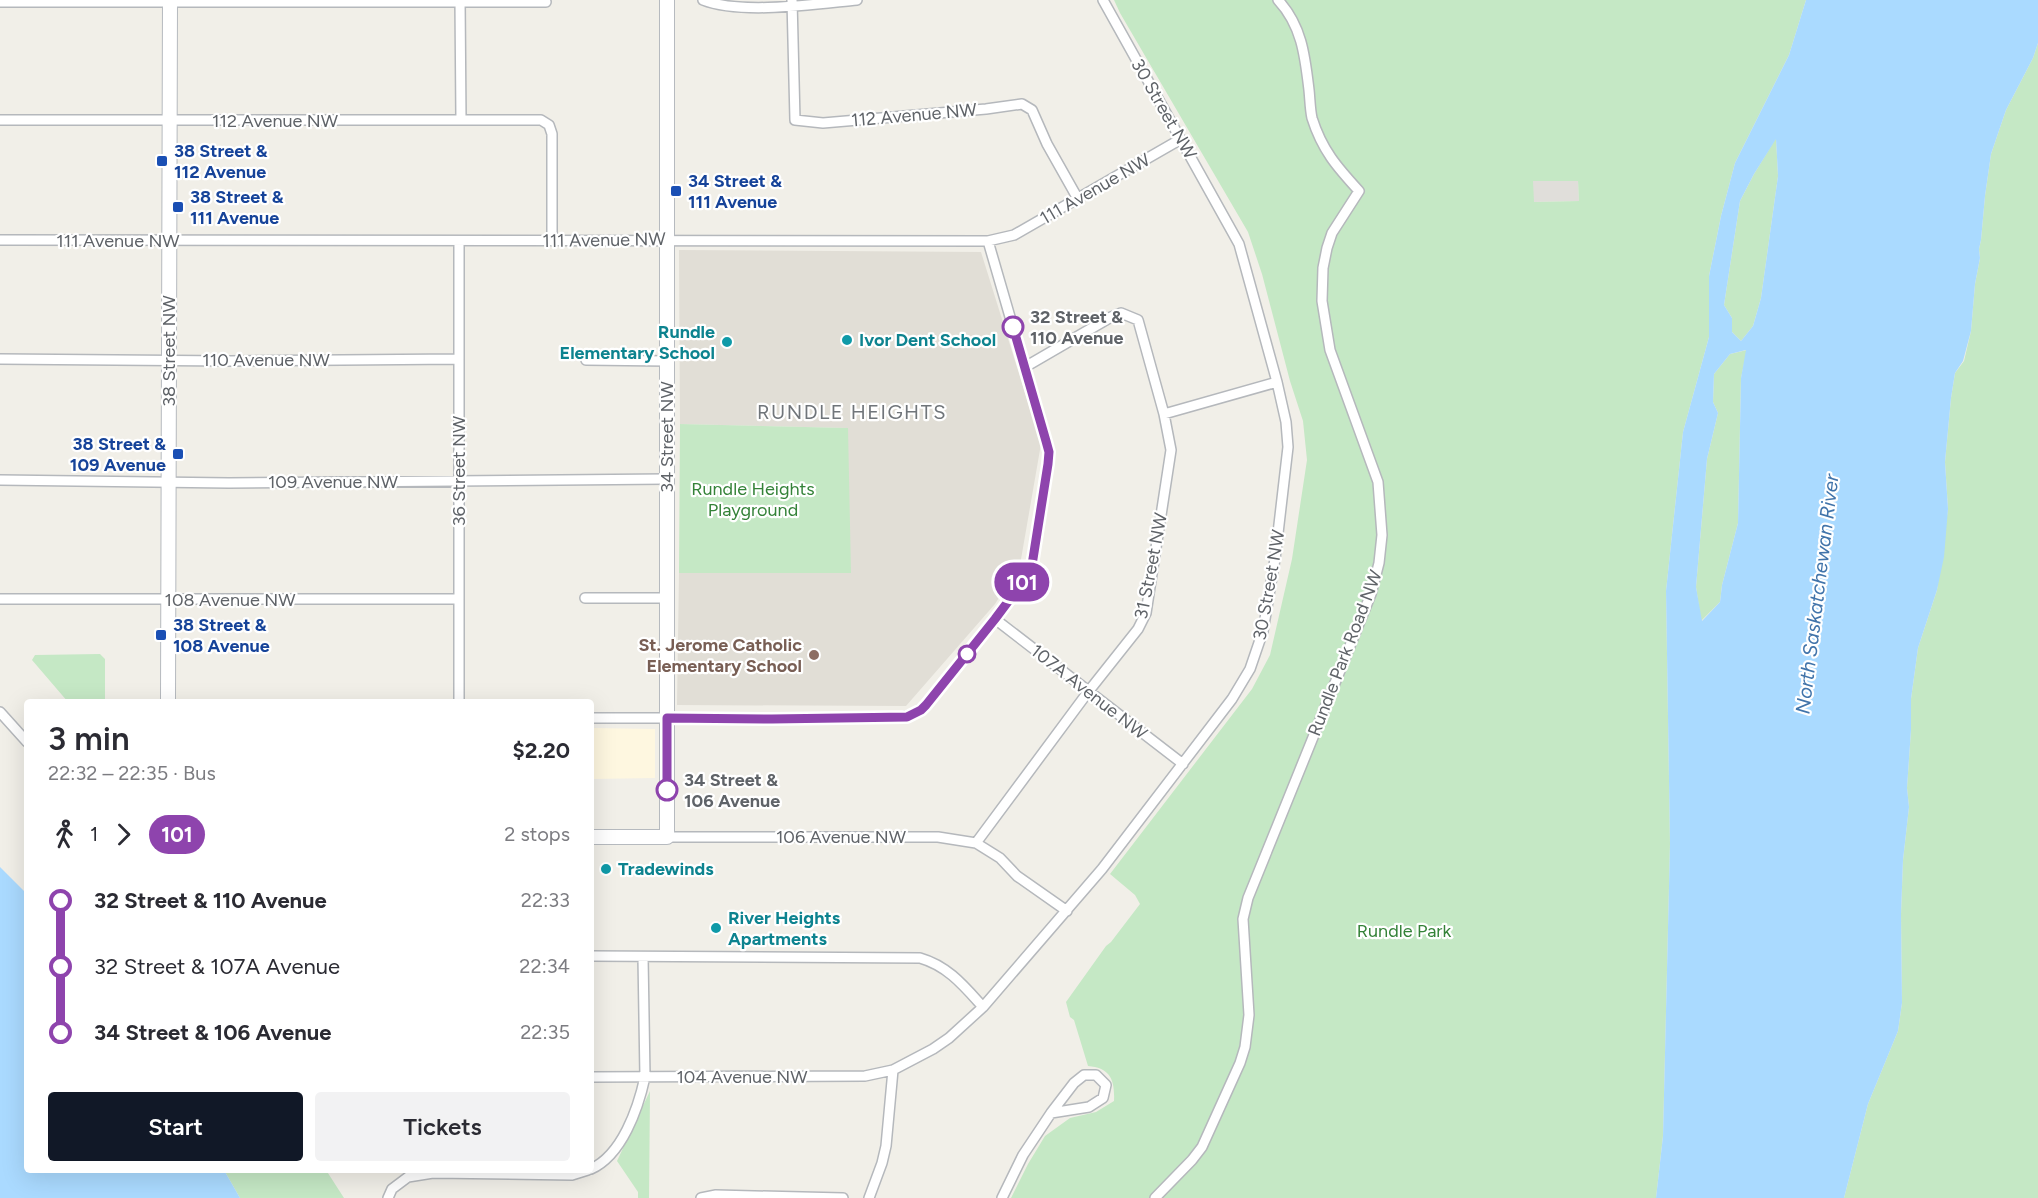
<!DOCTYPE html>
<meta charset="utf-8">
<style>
:root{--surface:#fff;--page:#f2f2f3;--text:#2b2b33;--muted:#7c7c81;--accent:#111827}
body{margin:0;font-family:Figtree,sans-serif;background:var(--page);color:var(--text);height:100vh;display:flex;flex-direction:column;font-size:22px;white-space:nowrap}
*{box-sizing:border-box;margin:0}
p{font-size:20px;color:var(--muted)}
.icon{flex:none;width:33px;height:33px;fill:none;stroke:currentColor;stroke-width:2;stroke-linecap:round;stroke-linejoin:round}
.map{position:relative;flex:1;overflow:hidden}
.side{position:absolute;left:24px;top:699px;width:570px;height:474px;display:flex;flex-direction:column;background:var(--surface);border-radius:6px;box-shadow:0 6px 24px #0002}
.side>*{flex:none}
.badge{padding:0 12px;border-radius:20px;font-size:21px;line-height:39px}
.map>.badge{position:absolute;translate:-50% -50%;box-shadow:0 0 0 3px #fff}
.legs{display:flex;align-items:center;gap:9px;height:66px;padding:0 24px;font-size:20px}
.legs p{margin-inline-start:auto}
.summary{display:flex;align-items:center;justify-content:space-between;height:102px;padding:0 24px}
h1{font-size:33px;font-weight:600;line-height:45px}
.action{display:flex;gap:12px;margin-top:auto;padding:12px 24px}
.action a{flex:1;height:69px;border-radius:6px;background:var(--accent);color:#fff;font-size:24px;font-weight:600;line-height:69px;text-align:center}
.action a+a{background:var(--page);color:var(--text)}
ul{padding:0 24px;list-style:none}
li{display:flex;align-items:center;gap:21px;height:66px;font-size:22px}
li i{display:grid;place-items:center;width:9px;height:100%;margin:0 8px;background:currentColor}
li i::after{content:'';width:15px;height:15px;margin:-8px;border:4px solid;border-radius:50%;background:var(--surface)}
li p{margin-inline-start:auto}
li:first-child i{background:linear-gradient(#0000 50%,currentColor 0)}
li:last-child i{background:linear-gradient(currentColor 50%,#0000 0)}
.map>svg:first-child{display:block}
.commercial{fill:#fef7e0}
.industrial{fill:#e0deda}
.education{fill:#e1ded6}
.green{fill:#c5e8c5;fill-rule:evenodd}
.water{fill:#aadaff;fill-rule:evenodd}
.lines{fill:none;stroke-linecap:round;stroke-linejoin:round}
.street-casing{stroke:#b5b8bc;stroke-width:12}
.secondary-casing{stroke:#b6babf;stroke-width:16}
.street{stroke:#fff;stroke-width:9}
.secondary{stroke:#fff;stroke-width:14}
.line-1-casing{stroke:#fff;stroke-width:14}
.line-1{stroke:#8e44ad;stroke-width:9}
.transit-dot{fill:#1a4fb4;stroke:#fff;stroke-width:2}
.stop-1-dot{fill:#fff;stroke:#8e44ad;stroke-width:3}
.culture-dot{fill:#0f9aa8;stroke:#fff;stroke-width:2}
.education-dot{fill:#8d6e63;stroke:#fff;stroke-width:2}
.labels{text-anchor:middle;stroke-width:4.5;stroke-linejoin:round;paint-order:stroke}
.street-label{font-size:18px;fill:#5f6368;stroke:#fff}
.transit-label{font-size:18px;font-weight:bold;fill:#164399;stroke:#fff;text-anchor:start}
.stop-label{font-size:18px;font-weight:bold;fill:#5f6368;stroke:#fff;text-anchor:start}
.culture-label{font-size:18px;font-weight:bold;fill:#0d838f;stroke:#fff;text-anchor:start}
.park-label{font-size:18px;fill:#348238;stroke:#fff}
.education-label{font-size:18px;font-weight:bold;fill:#785e54;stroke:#fff;text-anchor:end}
.neighbourhood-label{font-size:20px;letter-spacing:1.5px;fill:#70757a;stroke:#fff}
.water-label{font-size:20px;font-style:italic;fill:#4174aa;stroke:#fff}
</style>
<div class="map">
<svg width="2038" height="1198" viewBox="0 0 2038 1198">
<rect width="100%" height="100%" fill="#f1efe8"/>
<path class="commercial" d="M591,728L655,729V778L591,779Z"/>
<path class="industrial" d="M1578,180L1579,201L1533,202V181Z"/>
<path class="education" d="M679,250L981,252L1041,444L1020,565L995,604L906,706L677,705L679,573H850L847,428L680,424Z"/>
<path class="green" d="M1114,0H1806L1789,55L1735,163L1721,216L1709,276V337L1683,432L1666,591L1670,844L1663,1136L1656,1198H1011L1028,1164L1045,1136L1070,1118L1096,1112L1114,1101C1115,1079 1110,1068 1088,1066L1074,1020L1070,1017L1066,1002L1106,946L1111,942L1140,904L1135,895L1110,874L1252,689L1270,655L1292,559L1307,460L1303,421L1290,381L1262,274L1248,232L1120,13ZM1533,181H1578L1579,201L1534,202Z
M2038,43V1198H1844L1868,1104L1898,1031L1902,1003L1901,914L1903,860L1909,807L1907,788L1911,730V699L1918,648L1937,590L1948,509L1945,462L1951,398L1955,373L1964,361L1971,331L1975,284L1980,258L1979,249L1981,240L1985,196L1991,154L2006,110L2033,58Z
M1776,138L1778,176L1761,298L1753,326L1741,341L1732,332V318L1724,305L1740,201L1754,174Z
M1747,350L1741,378L1738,523L1722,585L1720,602L1701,621L1696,587L1707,459L1718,413L1713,402L1714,374L1730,354Z
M680,424L848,428L851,573H679Z
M100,654L105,659V702H68L32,660L35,655Z
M650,1091L649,1198H638V1192L617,1161Z
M224,1170H326L344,1198H240Z"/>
<path class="water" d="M1806,0H2038V43L2033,58L2006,110L1991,154L1985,196L1981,240L1979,249L1980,258L1975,284L1971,331L1963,361L1955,373L1951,398L1945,462L1948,509L1944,557L1937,590L1918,648L1911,699V730L1907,788L1909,807L1903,860L1901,914L1902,1003L1898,1031L1868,1104L1844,1198H1656L1663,1136L1670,844L1666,591L1683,432L1709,337V276L1721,216L1735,163L1789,55ZM1776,139L1778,176L1761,298L1753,326L1741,341L1732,332V318L1724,305L1740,201L1754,174ZM1746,350L1741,378L1738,523L1722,585L1720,602L1702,621L1696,587L1707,459L1718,413L1713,402L1714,374L1730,354Z
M0,867L27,894V1170H224L240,1198H0Z"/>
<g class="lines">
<g class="street-casing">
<path id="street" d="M460,0L461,120
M703,0C741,15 816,4 857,0
M792,0L795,120L823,123L986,109L1022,104L1032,110L1047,144L1078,199
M0,2H546
M0,120H541L549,125L552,134V241
M0,240L988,241L1014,235L1181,139
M459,241V702
M0,359L229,361L459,359
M586,360L667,361
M1164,414L1277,382
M0,480L229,483L666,479
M585,598H667
M0,599H459
M995,619L1183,764
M0,712L27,742
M591,718H899L914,714L926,705L995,619L1025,579L1032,565L1048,464L1049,452L1046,441L988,241
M667,837H938L976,843L1000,858L1017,876L1067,911
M976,843L1088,692L1138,629L1146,613L1171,450L1164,414L1138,320L1121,313L1111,317L1025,367
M591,956L920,958C948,966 964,986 983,1007
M591,1077L865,1076L893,1070L933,1049L949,1038L983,1007L1102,869L1232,699L1250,669L1263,631L1275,559L1288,447L1286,422L1277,382L1239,244L1103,0
M591,1169C622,1155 638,1109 645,1077L643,957
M388,1198L392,1189L408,1177L433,1173L572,1175L588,1170
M701,1198L716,1195L843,1198
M869,1198L882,1163L886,1146L893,1070
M1002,1198L1023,1155L1051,1113L1074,1083L1084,1075H1096L1106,1085L1103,1098L1089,1107L1051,1113
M1155,1198L1192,1160L1202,1147L1240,1063L1245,1047L1249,1015L1243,919L1248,898L1371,594L1379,563L1382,535L1378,482L1330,350L1322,301L1323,268L1327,248L1332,233L1359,191C1337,167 1322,150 1312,118C1310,109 1310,99 1309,90C1305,56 1302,26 1278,0"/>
</g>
<g class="secondary-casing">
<path id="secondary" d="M168,702L170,0
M591,837H667V0"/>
</g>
<use href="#street" class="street"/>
<use href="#secondary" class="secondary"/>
</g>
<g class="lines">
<g class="line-1-casing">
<path id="line-1" d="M667,790V718L772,719L907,717L921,710L926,705L995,619L1025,579L1032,565L1048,464L1049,452L1046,441L1013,327"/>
</g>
<use href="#line-1" class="line-1"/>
</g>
<g class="transit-dot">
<rect x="156" y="155" width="12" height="12" rx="3"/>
<rect x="670" y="185" width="12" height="12" rx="3"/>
<rect x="172" y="201" width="12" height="12" rx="3"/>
<rect x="172" y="448" width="12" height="12" rx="3"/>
<rect x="155" y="629" width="12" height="12" rx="3"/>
</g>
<g class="stop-1-dot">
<circle cx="1013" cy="327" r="10"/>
<circle cx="967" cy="654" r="8"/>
<circle cx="667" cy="790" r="10"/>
</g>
<g class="culture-dot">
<circle cx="847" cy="340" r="6"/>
<circle cx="727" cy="342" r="6"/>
<circle cx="606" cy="869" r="6"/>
<circle cx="716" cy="928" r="6"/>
</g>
<circle class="education-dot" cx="814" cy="655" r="6"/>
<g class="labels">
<g class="street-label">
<text transform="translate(1164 109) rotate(60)" y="6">30 Street NW</text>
<text transform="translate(914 115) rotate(-5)" y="6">112 Avenue NW</text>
<text x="275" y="127">112 Avenue NW</text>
<text transform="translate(1095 189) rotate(-30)" y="6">111 Avenue NW</text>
<text transform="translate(604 240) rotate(-1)" y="6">111 Avenue NW</text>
<text x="118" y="247">111 Avenue NW</text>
<text transform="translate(169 351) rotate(-90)" y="6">38 Street NW</text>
<text x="266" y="366">110 Avenue NW</text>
<text transform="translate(667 437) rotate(-90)" y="6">34 Street NW</text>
<text transform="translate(459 471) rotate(-90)" y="6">36 Street NW</text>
<text x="333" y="488">109 Avenue NW</text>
<text transform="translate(1151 566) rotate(-79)" y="6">31 Street NW</text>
<text transform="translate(1269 585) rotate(-80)" y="6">30 Street NW</text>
<text x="230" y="606">108 Avenue NW</text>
<text transform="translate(1345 653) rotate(-69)" y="6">Rundle Park Road NW</text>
<text transform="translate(1089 692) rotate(38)" y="6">107A Avenue NW</text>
<text x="841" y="843">106 Avenue NW</text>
<text x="742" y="1083">104 Avenue NW</text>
</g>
<g class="transit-label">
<text x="174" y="157">38 Street &amp;<tspan x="174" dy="21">112 Avenue</tspan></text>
<text x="688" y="187">34 Street &amp;<tspan x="688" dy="21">111 Avenue</tspan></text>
<text x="190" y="203">38 Street &amp;<tspan x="190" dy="21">111 Avenue</tspan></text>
<text x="166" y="450" text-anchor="end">38 Street &amp;<tspan x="166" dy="21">109 Avenue</tspan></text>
<text x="173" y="631">38 Street &amp;<tspan x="173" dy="21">108 Avenue</tspan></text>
</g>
<g class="stop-label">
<text x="1030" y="323">32 Street &amp;<tspan x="1030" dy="21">110 Avenue</tspan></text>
<text x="684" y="786">34 Street &amp;<tspan x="684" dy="21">106 Avenue</tspan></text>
</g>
<g class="culture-label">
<text x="715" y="338" text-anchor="end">Rundle<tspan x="715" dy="21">Elementary School</tspan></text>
<text x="859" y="346">Ivor Dent School</text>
<text x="618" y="875">Tradewinds</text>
<text x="728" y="924">River Heights<tspan x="728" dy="21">Apartments</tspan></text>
</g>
<g class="park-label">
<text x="753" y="495">Rundle Heights<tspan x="753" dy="21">Playground</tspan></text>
<text x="1404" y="937">Rundle Park</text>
</g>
<g class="education-label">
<text x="802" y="651">St. Jerome Catholic<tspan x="802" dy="21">Elementary School</tspan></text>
</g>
<g class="neighbourhood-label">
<text x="852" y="419">RUNDLE HEIGHTS</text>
</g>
<g class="water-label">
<text transform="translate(1817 594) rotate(-83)" y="7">North Saskatchewan River</text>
</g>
</g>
</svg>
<b class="badge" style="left:1022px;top:582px;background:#8e44ad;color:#fff">101</b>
<section class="side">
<div class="summary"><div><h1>3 min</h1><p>22:32 – 22:35 · Bus</p></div><b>$2.20</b></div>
<div class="legs"><svg class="icon" aria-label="walk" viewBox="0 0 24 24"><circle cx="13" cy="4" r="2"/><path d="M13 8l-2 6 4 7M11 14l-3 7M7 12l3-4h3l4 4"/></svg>1<svg class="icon" aria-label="forward" viewBox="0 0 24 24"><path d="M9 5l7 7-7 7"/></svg><b class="badge" style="background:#8e44ad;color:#fff">101</b><p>2 stops</p></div>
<ul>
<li><i style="color:#8e44ad"></i><b>32 Street &amp; 110 Avenue</b><p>22:33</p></li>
<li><i style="color:#8e44ad"></i><span>32 Street &amp; 107A Avenue</span><p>22:34</p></li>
<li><i style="color:#8e44ad"></i><b>34 Street &amp; 106 Avenue</b><p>22:35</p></li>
</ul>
<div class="action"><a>Start</a><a>Tickets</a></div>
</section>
</div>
